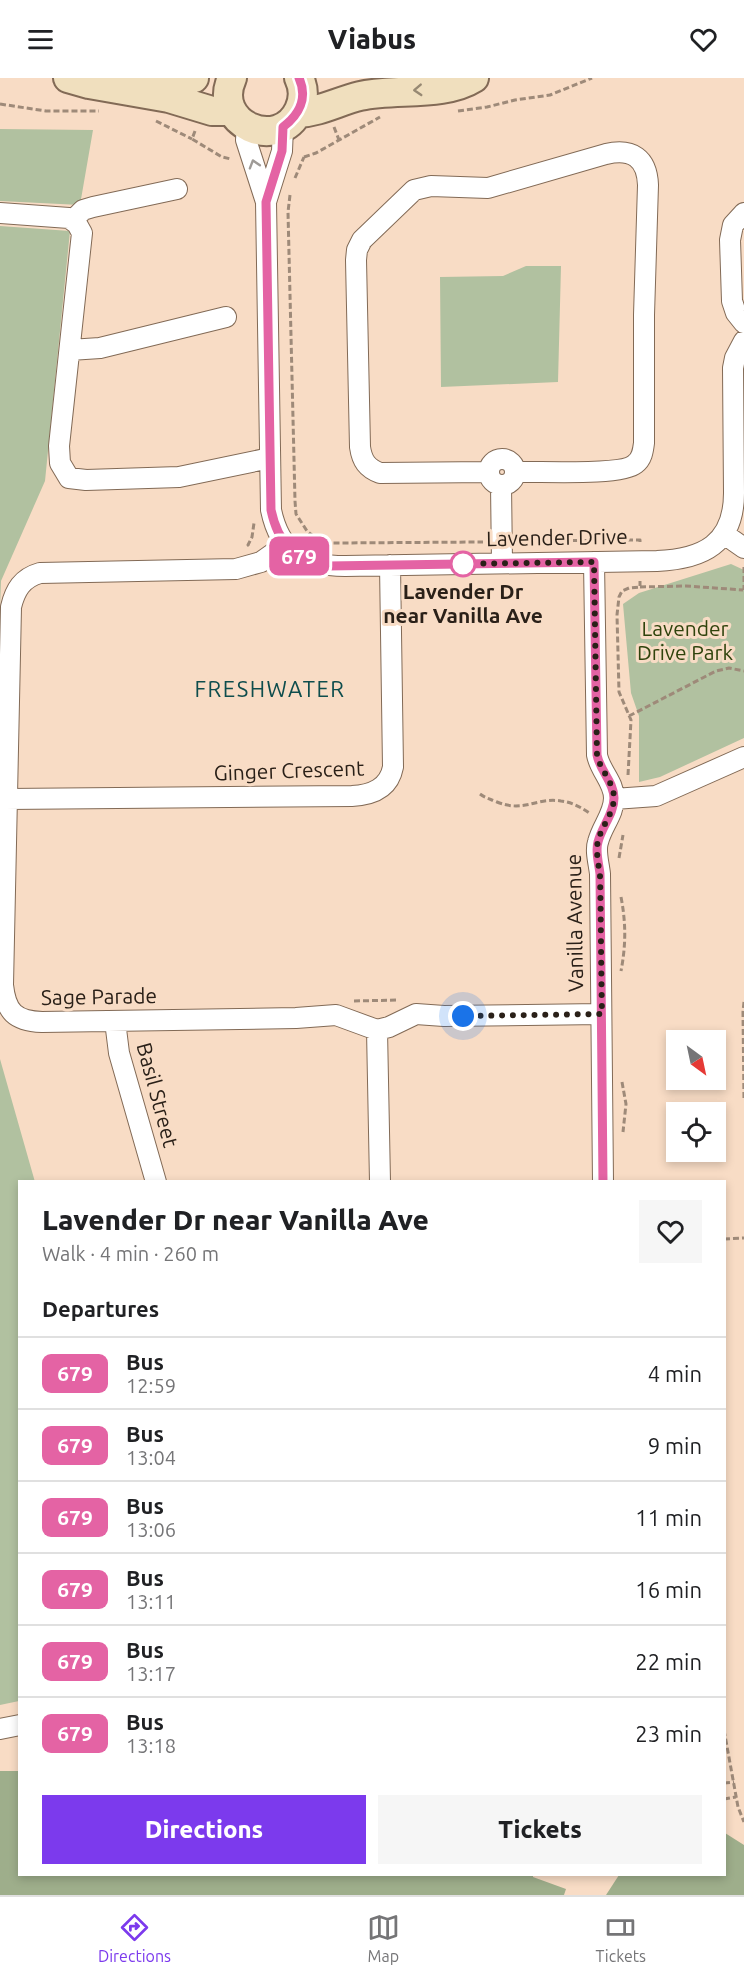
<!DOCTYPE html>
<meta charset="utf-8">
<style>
:root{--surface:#fff;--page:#f6f6f6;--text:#202124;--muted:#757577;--line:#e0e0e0;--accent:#7c3aed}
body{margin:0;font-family:Ubuntu,sans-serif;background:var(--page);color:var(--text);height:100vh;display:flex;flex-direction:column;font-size:22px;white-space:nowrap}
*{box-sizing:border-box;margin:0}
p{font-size:20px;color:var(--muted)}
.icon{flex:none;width:33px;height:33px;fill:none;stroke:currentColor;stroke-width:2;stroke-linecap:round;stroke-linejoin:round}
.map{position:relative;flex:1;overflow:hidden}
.sheet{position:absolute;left:18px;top:1102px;width:708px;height:696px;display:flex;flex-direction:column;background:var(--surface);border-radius:0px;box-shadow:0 3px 9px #0003}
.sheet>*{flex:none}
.badge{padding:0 12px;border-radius:9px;font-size:21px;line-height:39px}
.needle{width:39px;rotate:147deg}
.fabs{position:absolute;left:666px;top:952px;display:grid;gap:12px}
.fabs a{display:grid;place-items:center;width:60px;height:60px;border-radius:0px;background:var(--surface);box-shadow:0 3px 9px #0003;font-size:30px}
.you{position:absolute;width:30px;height:30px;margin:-15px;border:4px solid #fff;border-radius:50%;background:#1a73e8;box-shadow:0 0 0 9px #1a73e833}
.map>.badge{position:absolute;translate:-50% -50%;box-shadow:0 0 0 3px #fff}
h2{padding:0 24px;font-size:22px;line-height:54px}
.round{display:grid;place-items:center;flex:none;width:63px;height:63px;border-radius:0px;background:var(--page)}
.overview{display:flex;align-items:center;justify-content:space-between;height:102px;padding:0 24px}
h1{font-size:28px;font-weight:800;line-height:45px}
.action{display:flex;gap:12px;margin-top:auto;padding:12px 24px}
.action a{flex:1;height:69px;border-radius:0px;background:var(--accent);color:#fff;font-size:24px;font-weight:800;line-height:69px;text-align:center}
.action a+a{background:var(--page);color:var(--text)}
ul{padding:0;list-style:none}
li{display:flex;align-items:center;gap:18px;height:72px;padding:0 24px;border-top:2px solid var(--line)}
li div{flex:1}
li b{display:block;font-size:22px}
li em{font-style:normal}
li .badge{min-width:66px;font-weight:700;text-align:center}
header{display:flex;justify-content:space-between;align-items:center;height:78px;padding:0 24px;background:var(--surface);font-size:27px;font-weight:800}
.tab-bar{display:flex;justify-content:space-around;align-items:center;height:84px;border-top:2px solid var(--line);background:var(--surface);font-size:16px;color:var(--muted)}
.tab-bar a{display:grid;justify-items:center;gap:3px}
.tab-bar .on{color:var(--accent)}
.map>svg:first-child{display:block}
.green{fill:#b1c1a0}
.forest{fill:#9eae8b}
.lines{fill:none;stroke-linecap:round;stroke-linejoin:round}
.street-casing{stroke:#826a56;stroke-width:22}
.secondary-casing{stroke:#826a56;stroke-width:32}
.path{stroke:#9e8a79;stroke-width:3;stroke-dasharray:6 3;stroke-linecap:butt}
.street{stroke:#fff;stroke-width:20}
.secondary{stroke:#f0dfbe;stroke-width:28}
.oneway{stroke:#978973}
.oneway2{stroke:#9f9b97}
.line-casing{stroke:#fff;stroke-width:14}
.line{stroke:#e463a4;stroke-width:9}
.walk{stroke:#2a2018;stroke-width:6;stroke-dasharray:0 10.8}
.stop-dot{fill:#fff;stroke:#e463a4;stroke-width:3}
.labels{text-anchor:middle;stroke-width:6;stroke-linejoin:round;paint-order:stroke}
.street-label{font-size:21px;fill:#2a2018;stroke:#f8dcc5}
.stop-label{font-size:21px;font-weight:bold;fill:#2a2018;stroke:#f8dcc5}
.park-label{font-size:21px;fill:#2f430c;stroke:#f8dcc5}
.neighbourhood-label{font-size:22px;letter-spacing:1.5px;fill:#0e4d4d;stroke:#f8dcc5}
</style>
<header><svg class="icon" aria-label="menu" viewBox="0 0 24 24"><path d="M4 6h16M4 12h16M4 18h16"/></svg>Viabus<svg class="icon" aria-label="heart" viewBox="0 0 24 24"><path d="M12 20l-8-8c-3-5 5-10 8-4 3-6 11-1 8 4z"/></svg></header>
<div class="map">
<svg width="744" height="1817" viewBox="0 0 744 1817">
<rect width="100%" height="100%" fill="#f8dcc5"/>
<path class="green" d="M0,51L93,52L80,127L0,123Z
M0,148L70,153L45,403L1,503L0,530Z
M526,188H561L558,304L441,309L440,199L503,198Z
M731,486L744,492V660L660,699L639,704V638L631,615L623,526L639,515Z
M0,981L35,1104H20L19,1623L0,1627Z"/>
<path class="forest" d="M0,1693H19L20,1797H533V1799L566,1811L564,1817H0Z
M725,1755L744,1767V1817H606L619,1797H724Z"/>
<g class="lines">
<g class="street-casing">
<path id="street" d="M247,48L246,62L266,124L271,432C280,475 304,488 345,488L657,483C703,481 734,466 734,415L733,290L735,280L744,263
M266,124L282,73L283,49
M0,135L69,140L77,146L82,155L59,368L60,385L69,400L86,402L179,399L270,380
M744,135L733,147L730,162L732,223L736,235L744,245
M73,142L83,132L93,129L177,111
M70,272L100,270L226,239
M489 394a13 13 0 1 1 26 0a13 13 0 1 1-26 0Z
M489,394L380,395C367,390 362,383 360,369L356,182L357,172L362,162L414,112L431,108L488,110L606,76C632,70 647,80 648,107L644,237V365C643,373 642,381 635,386C622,398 537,393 515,394
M501,407L502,485
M724,456L744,470
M285,467L261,484L236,491L40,495C22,500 15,512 11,529L3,907C6,934 15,943 42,944L296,940L336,937L377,952L389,949L416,936L444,938L601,936
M594,484L597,677C600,693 614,704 614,720C614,736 602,748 598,764C595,773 599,786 600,796L603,1104
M7,721L352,718C372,717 389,710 393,689L390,487
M614,721L656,718L744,679
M115,943L119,975L156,1104
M377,952L380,1104
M0,1651L20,1647"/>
</g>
<g class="secondary-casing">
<path id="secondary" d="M68,0L89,6L169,20L212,33H232
M149,0L167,2L194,0
M232,0C211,46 279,75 299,32C304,21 304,10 299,0
M298,35C320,34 339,23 360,18C395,10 444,19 474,0"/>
</g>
<path class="path" d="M0,26L46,33H99
M458,33L487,29L515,22L550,17L592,0
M156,43L192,61
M334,49L339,62
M195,53L192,61L222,79L231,81
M304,79L316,75L380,39
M295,100L304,79
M290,117L288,134L295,423L296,436L307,453L313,458L333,465L483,464
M519,463L640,462V466
M249,468L248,467L252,459L254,445
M744,489V512
M640,509L686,508L743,512
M629,638L716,593L729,590L744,593
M628,697L631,642L619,614L617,537L619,519L622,513L629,510L640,509V503
M480,716C485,720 490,721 497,724C524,735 537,719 561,723C572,724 582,730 591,736
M619,780L623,757
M621,819C626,845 626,867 621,893
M354,923L399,922
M744,924L743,934L744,1022
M622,1004L626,1026L623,1054
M724,1161L744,1160
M724,1652L738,1729L744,1744
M724,1705L734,1704
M724,1721L736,1719"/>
<use href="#street" class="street"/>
<use href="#secondary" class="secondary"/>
</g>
<defs><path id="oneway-chevron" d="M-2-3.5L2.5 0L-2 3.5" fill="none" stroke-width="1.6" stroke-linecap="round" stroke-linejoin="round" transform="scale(1.5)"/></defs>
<use class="oneway" href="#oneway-chevron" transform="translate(418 12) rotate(177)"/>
<use class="oneway2" href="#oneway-chevron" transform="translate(254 86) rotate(-107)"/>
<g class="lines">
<g class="line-casing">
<path id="line" d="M299,0C308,20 299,37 283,49L282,73L266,124L271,432C278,465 294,482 328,488L594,484L597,677C600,693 614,704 614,720C614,736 602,748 598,764C595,773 599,786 600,796L603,1104"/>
</g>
<use href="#line" class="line"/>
<path class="walk" d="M463,486H457L594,484L597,677C600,692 613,703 614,719C614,738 597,752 597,771C597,780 599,789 600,798C601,844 601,890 602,936L463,938"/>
</g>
<circle class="stop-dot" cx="463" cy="486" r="12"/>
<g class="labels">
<g class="street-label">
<text transform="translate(557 460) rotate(-1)" y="7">Lavender Drive</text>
<text transform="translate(289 693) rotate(-2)" y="7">Ginger Crescent</text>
<text transform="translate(575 845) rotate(-91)" y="7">Vanilla Avenue</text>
<text transform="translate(99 919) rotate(-1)" y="7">Sage Parade</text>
<text transform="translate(157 1017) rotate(75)" y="7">Basil Street</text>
</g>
<g class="stop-label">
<text x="463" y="521">Lavender Dr<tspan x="463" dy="24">near Vanilla Ave</tspan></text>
</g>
<g class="park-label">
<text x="685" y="558">Lavender<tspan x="685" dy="24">Drive Park</tspan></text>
</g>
<g class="neighbourhood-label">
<text x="270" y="619">FRESHWATER</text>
</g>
</g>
</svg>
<div class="fabs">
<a><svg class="needle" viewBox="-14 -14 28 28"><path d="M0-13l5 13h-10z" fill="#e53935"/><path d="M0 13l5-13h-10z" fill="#757577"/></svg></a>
<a><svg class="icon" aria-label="locate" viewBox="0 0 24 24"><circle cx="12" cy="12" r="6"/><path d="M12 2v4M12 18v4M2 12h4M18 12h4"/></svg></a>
</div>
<div class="you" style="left:463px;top:938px"></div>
<b class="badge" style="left:299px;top:478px;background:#e463a4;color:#fff">679</b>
<section class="sheet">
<div class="overview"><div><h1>Lavender Dr near Vanilla Ave</h1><p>Walk · 4 min · 260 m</p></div><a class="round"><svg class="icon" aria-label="heart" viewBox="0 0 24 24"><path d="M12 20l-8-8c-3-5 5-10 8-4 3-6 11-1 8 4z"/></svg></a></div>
<h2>Departures</h2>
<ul>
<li><span class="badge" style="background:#e463a4;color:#fff">679</span><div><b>Bus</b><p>12:59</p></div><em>4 min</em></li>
<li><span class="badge" style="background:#e463a4;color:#fff">679</span><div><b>Bus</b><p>13:04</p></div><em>9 min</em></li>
<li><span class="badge" style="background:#e463a4;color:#fff">679</span><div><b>Bus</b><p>13:06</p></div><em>11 min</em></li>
<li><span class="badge" style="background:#e463a4;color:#fff">679</span><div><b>Bus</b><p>13:11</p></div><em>16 min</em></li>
<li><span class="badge" style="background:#e463a4;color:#fff">679</span><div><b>Bus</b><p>13:17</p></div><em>22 min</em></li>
<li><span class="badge" style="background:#e463a4;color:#fff">679</span><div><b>Bus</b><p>13:18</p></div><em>23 min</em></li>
</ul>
<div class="action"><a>Directions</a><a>Tickets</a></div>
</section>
</div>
<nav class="tab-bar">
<a class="on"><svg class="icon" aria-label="directions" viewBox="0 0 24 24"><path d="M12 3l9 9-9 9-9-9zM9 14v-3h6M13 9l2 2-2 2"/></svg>Directions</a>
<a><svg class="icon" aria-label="map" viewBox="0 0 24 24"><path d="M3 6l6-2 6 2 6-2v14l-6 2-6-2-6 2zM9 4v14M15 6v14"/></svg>Map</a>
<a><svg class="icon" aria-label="tickets" viewBox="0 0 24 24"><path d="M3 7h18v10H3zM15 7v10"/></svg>Tickets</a>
</nav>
